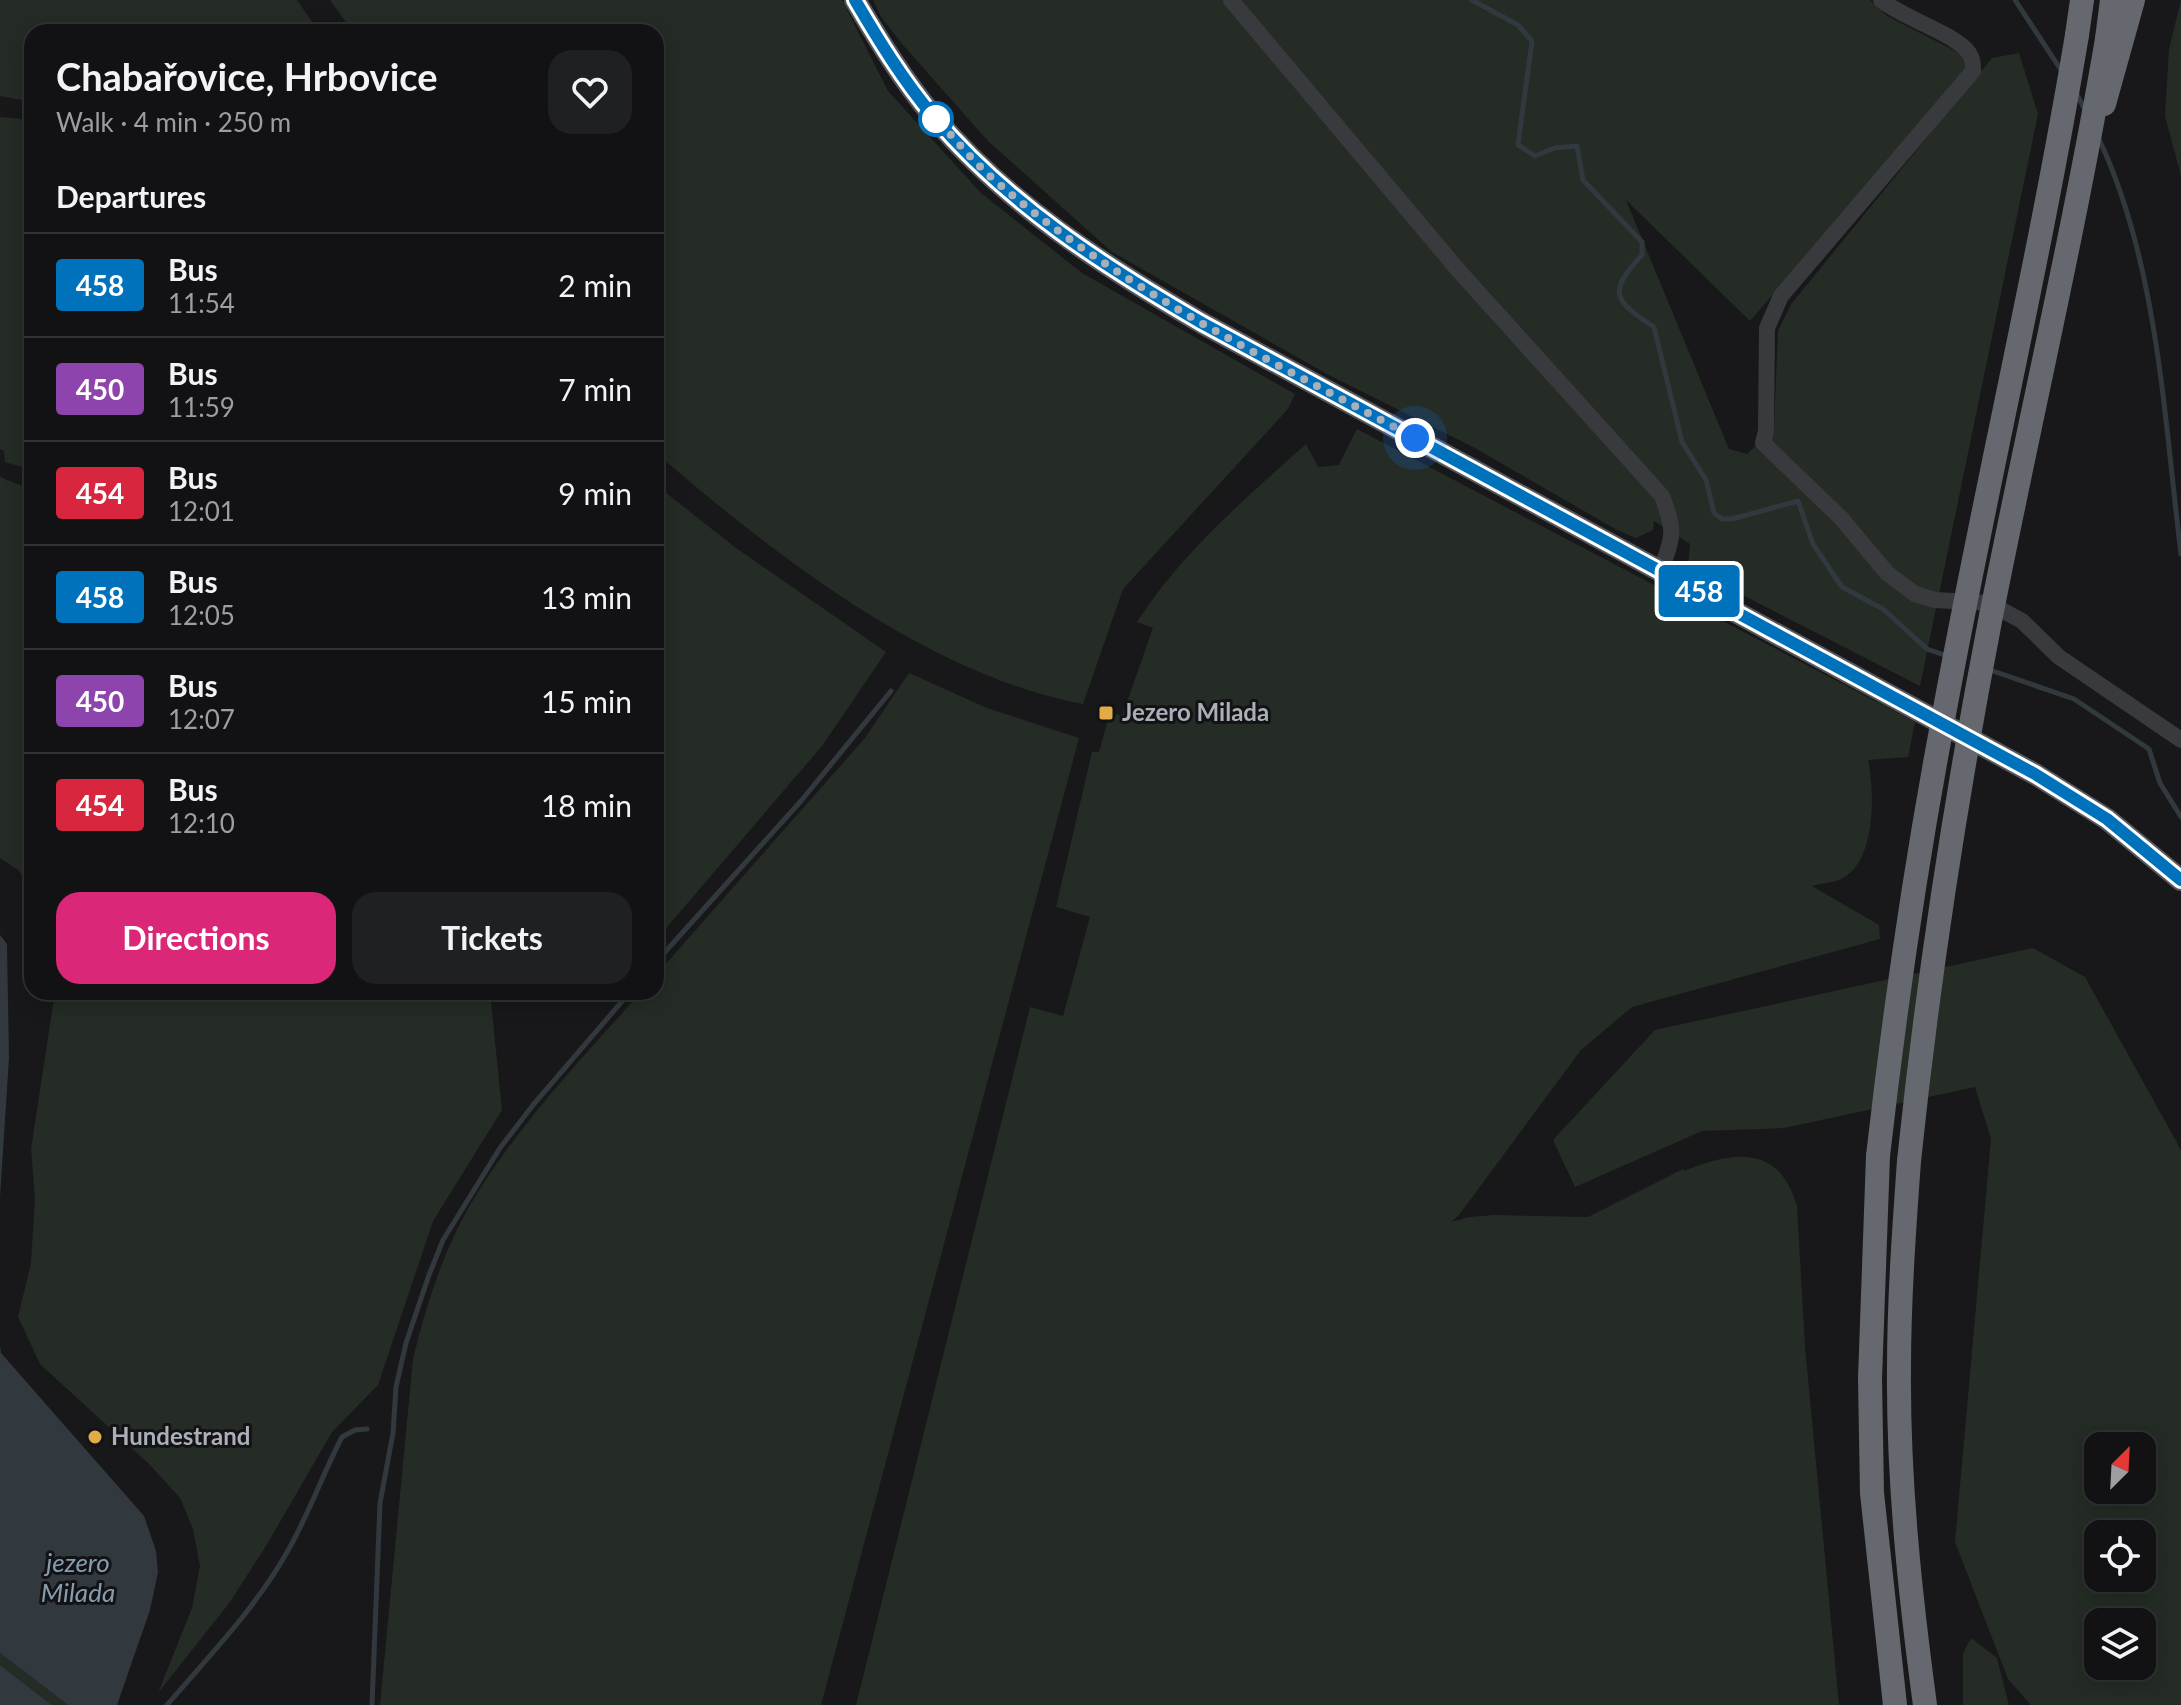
<!DOCTYPE html>
<meta charset="utf-8">
<style>
:root{--surface:#121214;--page:#1f2022;--text:#f1f3f6;--muted:#9c9ea0;--line:#313234;--accent:#db2777}
body{margin:0;font-family:Lato,sans-serif;background:var(--page);color:var(--text);height:100vh;display:flex;flex-direction:column;font-size:30px;white-space:nowrap}
*{box-sizing:border-box;margin:0}
p{font-size:26px;color:var(--muted)}
.icon{flex:none;width:44px;height:44px;fill:none;stroke:currentColor;stroke-width:2;stroke-linecap:round;stroke-linejoin:round}
.map{position:relative;flex:1;overflow:hidden}
.panel{position:absolute;left:24px;top:24px;width:640px;height:976px;display:flex;flex-direction:column;background:var(--surface);border-radius:24px;box-shadow:0 4px 20px #0003,0 0 0 2px var(--line)}
.panel>*{flex:none}
.badge{padding:0 16px;border-radius:6px;font-size:28px;line-height:52px}
.needle{width:52px;rotate:24deg}
.buttons{position:absolute;left:2084px;top:1432px;display:grid;gap:16px}
.buttons a{display:grid;place-items:center;width:72px;height:72px;border-radius:16px;background:var(--surface);box-shadow:0 4px 20px #0003,0 0 0 2px var(--line);font-size:40px}
.you{position:absolute;width:40px;height:40px;margin:-20px;border:6px solid #fff;border-radius:50%;background:#1a73e8;box-shadow:0 0 0 12px #1a73e833}
.map>.badge{position:absolute;translate:-50% -50%;box-shadow:0 0 0 4px #fff}
h2{padding:0 32px;font-size:30px;line-height:72px}
.round{display:grid;place-items:center;flex:none;width:84px;height:84px;border-radius:24px;background:var(--page)}
.headline{display:flex;align-items:center;justify-content:space-between;height:136px;padding:0 32px}
h1{font-size:38px;font-weight:700;line-height:60px}
.action{display:flex;gap:16px;margin-top:auto;padding:16px 32px}
.action a{flex:1;height:92px;border-radius:24px;background:var(--accent);color:#fff;font-size:32px;font-weight:700;line-height:92px;text-align:center}
.action a+a{background:var(--page);color:var(--text)}
ul{padding:0;list-style:none}
li{display:flex;align-items:center;gap:24px;height:104px;padding:0 32px;border-top:2px solid var(--line)}
li div{flex:1}
li b{display:block;font-size:30px}
li em{font-style:normal}
li .badge{min-width:88px;font-weight:700;text-align:center}
.map>svg:first-child{display:block}
.green{fill:#242c25;fill-rule:evenodd}
.water{fill:#31393f}
.lines{fill:none;stroke-linecap:round;stroke-linejoin:round}
.stream{stroke:#31393f;stroke-width:5}
.minor{stroke:#393a3e;stroke-width:16}
.major{stroke:#55575d;stroke-width:22}
.highway{stroke:#66686f;stroke-width:24}
.highway-bridge{stroke:#66686f;stroke-width:24}
.line-casing{stroke:#fff;stroke-width:18}
.line{stroke:#0072bc;stroke-width:12}
.walk{stroke:#abb0b8;stroke-width:8;stroke-dasharray:0 14.4}
.stop-dot{fill:#fff;stroke:#0072bc;stroke-width:4}
.poi-dot{fill:#e3ab47;stroke:#131315;stroke-width:3}
.labels{text-anchor:middle;stroke-width:6;stroke-linejoin:round;paint-order:stroke}
.poi-label{font-size:24px;font-weight:bold;fill:#abb0b8;stroke:#131315;text-anchor:start}
.water-label{font-size:26px;font-style:italic;fill:#869db0;stroke:#131315}
</style>
<div class="map">
<svg width="2181" height="1705" viewBox="0 0 2181 1705">
<rect width="100%" height="100%" fill="#18181a"/>
<path class="green" d="M0,0H297L319,32H32V102L0,96Z
M330,0H842L888,91L981,193L1082,273L1295,394L1288,409L1123,589L1083,704C926,674 775,555 656,453V32H353Z
M873,0H1870L1887,16L1965,56L1967,69L1750,321L1626,200L1729,449L1747,454L1774,429L1778,331L1792,303L1992,58L2019,53L2038,114L1920,686L1688,567L1690,544L1654,521L1653,530L1636,538L1617,530L1473,447L1327,374L1112,252L988,141L903,45L881,17Z
M2181,0V176L2165,116L2169,49Z
M0,117L32,120V470L5,462L4,451L0,449Z
M1357,429L1915,722L1908,757L1868,760C1875,791 1876,861 1843,878C1834,883 1822,883 1812,886L1879,925L1880,939L1632,1007L1581,1050L1459,1215L1451,1222L1470,1217L1494,1215L1588,1217L1683,1169L1684,1171C1734,1151 1779,1144 1797,1206L1805,1347L1839,1705H856L1030,1007L1063,1016L1090,917L1056,907L1092,752H1099L1110,712L1122,716L1153,628L1137,622C1181,553 1246,498 1306,444L1318,467L1339,465Z
M0,477L32,490V886L18,870L0,858Z
M656,485L736,548L886,652L822,746L656,940Z
M909,673L987,708L1079,738L821,1705H380L413,1359C423,1317 436,1275 454,1236C495,1149 577,1064 641,992H656V975L865,738Z
M2033,948L2085,977L2181,1150V1705H2031L2008,1679L1955,1542L1991,1139L1975,1087L1784,1128L1702,1131L1575,1187L1553,1140L1655,1030ZM2098,1446H2142V1490H2098ZM2098,1534H2142V1578H2098ZM2098,1622H2142V1666H2098Z
M55,992H490L502,1110L433,1221L378,1385L332,1432L266,1546L230,1602L158,1693L192,1608L200,1566L193,1529L180,1498L149,1464L40,1364L18,1317L31,1263L35,1199L31,1149Z
M1971,1638L1997,1658L2009,1705H1963V1654Z
M0,1653L68,1705H52L0,1665Z"/>
<path class="water" d="M0,935L7,944L9,1058L0,1197Z
M0,1347L1,1353L144,1516L156,1551L158,1572L150,1610L117,1705H68L0,1653Z
M0,1665L52,1705H0Z"/>
<g class="lines">
<path class="stream" d="M1472,0L1518,25L1532,41L1518,145L1535,156L1555,148L1577,146L1583,180L1642,242V255C1607,292 1614,301 1654,327L1682,442L1706,480L1714,513L1722,519H1732L1798,501L1813,544L1842,587L1883,609L1927,649L1947,656
M2015,0L2063,73
M2075,91L2085,110
M2098,137C2158,263 2164,418 2181,554
M1987,669L2074,699L2149,749L2160,783L2181,817
M656,962L801,801L891,691
M167,1705C209,1656 254,1610 286,1554C308,1517 322,1475 342,1437L355,1430L367,1429
M372,1705L380,1503L393,1433L396,1387L406,1343L429,1275L443,1240L500,1148L533,1105L630,992"/>
<path class="minor" d="M1231,0L1459,271L1662,496C1675,531 1674,535 1661,570
M1881,0C1903,18 1956,34 1969,53C1973,59 1973,64 1973,71L1781,296L1767,328L1766,431L1763,443L1841,518L1887,573L1915,594L1935,600L1989,603L2022,621L2059,657L2181,740"/>
<path class="major" d="M855,0C879,41 903,80 933,116C1007,204 1104,266 1202,323L2035,774L2107,819L2181,880"/>
<path class="highway" d="M2077,35L2082,0
M2107,39L2112,0
M2104,104L2133,0
M1878,1156L1870,1379L1872,1493L1895,1705
M1909,1161C1904,1230 1899,1300 1899,1369C1898,1481 1910,1594 1925,1705"/>
<path class="highway-bridge" d="M1878,1156C1894,1015 1914,876 1940,736C1982,502 2038,270 2077,35
M1909,1161C1928,978 1956,797 1991,616C2029,423 2074,233 2107,39"/>
</g>
<g class="lines">
<g class="line-casing">
<path id="line" d="M855,0C879,41 903,80 933,116C1007,204 1104,266 1202,323L2035,774L2107,819L2181,880"/>
</g>
<use href="#line" class="line"/>
<path class="walk" d="M936,119L934,116C953,137 971,159 992,178C1118,288 1270,360 1415,438"/>
</g>
<circle class="stop-dot" cx="936" cy="119" r="16"/>
<g class="poi-dot">
<rect x="1098" y="705" width="16" height="16" rx="4"/>
<circle cx="95" cy="1437" r="8"/>
</g>
<g class="labels">
<g class="poi-label">
<text x="1122" y="721">Jezero Milada</text>
<text x="111" y="1445">Hundestrand</text>
</g>
<g class="water-label">
<text x="78" y="1572">jezero<tspan x="78" dy="30">Milada</tspan></text>
</g>
</g>
</svg>
<div class="buttons">
<a><svg class="needle" viewBox="-14 -14 28 28"><path d="M0-13l5 13h-10z" fill="#e53935"/><path d="M0 13l5-13h-10z" fill="#9c9ea0"/></svg></a>
<a><svg class="icon" aria-label="locate" viewBox="0 0 24 24"><circle cx="12" cy="12" r="6"/><path d="M12 2v4M12 18v4M2 12h4M18 12h4"/></svg></a>
<a><svg class="icon" aria-label="layers" viewBox="0 0 24 24"><path d="M12 4l9 5-9 5-9-5zM3 14l9 5 9-5"/></svg></a>
</div>
<div class="you" style="left:1415px;top:438px"></div>
<b class="badge" style="left:1699px;top:591px;background:#0072bc;color:#fff">458</b>
<section class="panel">
<div class="headline"><div><h1>Chabařovice, Hrbovice</h1><p>Walk · 4 min · 250 m</p></div><a class="round"><svg class="icon" aria-label="heart" viewBox="0 0 24 24"><path d="M12 20l-8-8c-3-5 5-10 8-4 3-6 11-1 8 4z"/></svg></a></div>
<h2>Departures</h2>
<ul>
<li><span class="badge" style="background:#0072bc;color:#fff">458</span><div><b>Bus</b><p>11:54</p></div><em>2 min</em></li>
<li><span class="badge" style="background:#8e44ad;color:#fff">450</span><div><b>Bus</b><p>11:59</p></div><em>7 min</em></li>
<li><span class="badge" style="background:#d7263d;color:#fff">454</span><div><b>Bus</b><p>12:01</p></div><em>9 min</em></li>
<li><span class="badge" style="background:#0072bc;color:#fff">458</span><div><b>Bus</b><p>12:05</p></div><em>13 min</em></li>
<li><span class="badge" style="background:#8e44ad;color:#fff">450</span><div><b>Bus</b><p>12:07</p></div><em>15 min</em></li>
<li><span class="badge" style="background:#d7263d;color:#fff">454</span><div><b>Bus</b><p>12:10</p></div><em>18 min</em></li>
</ul>
<div class="action"><a>Directions</a><a>Tickets</a></div>
</section>
</div>
